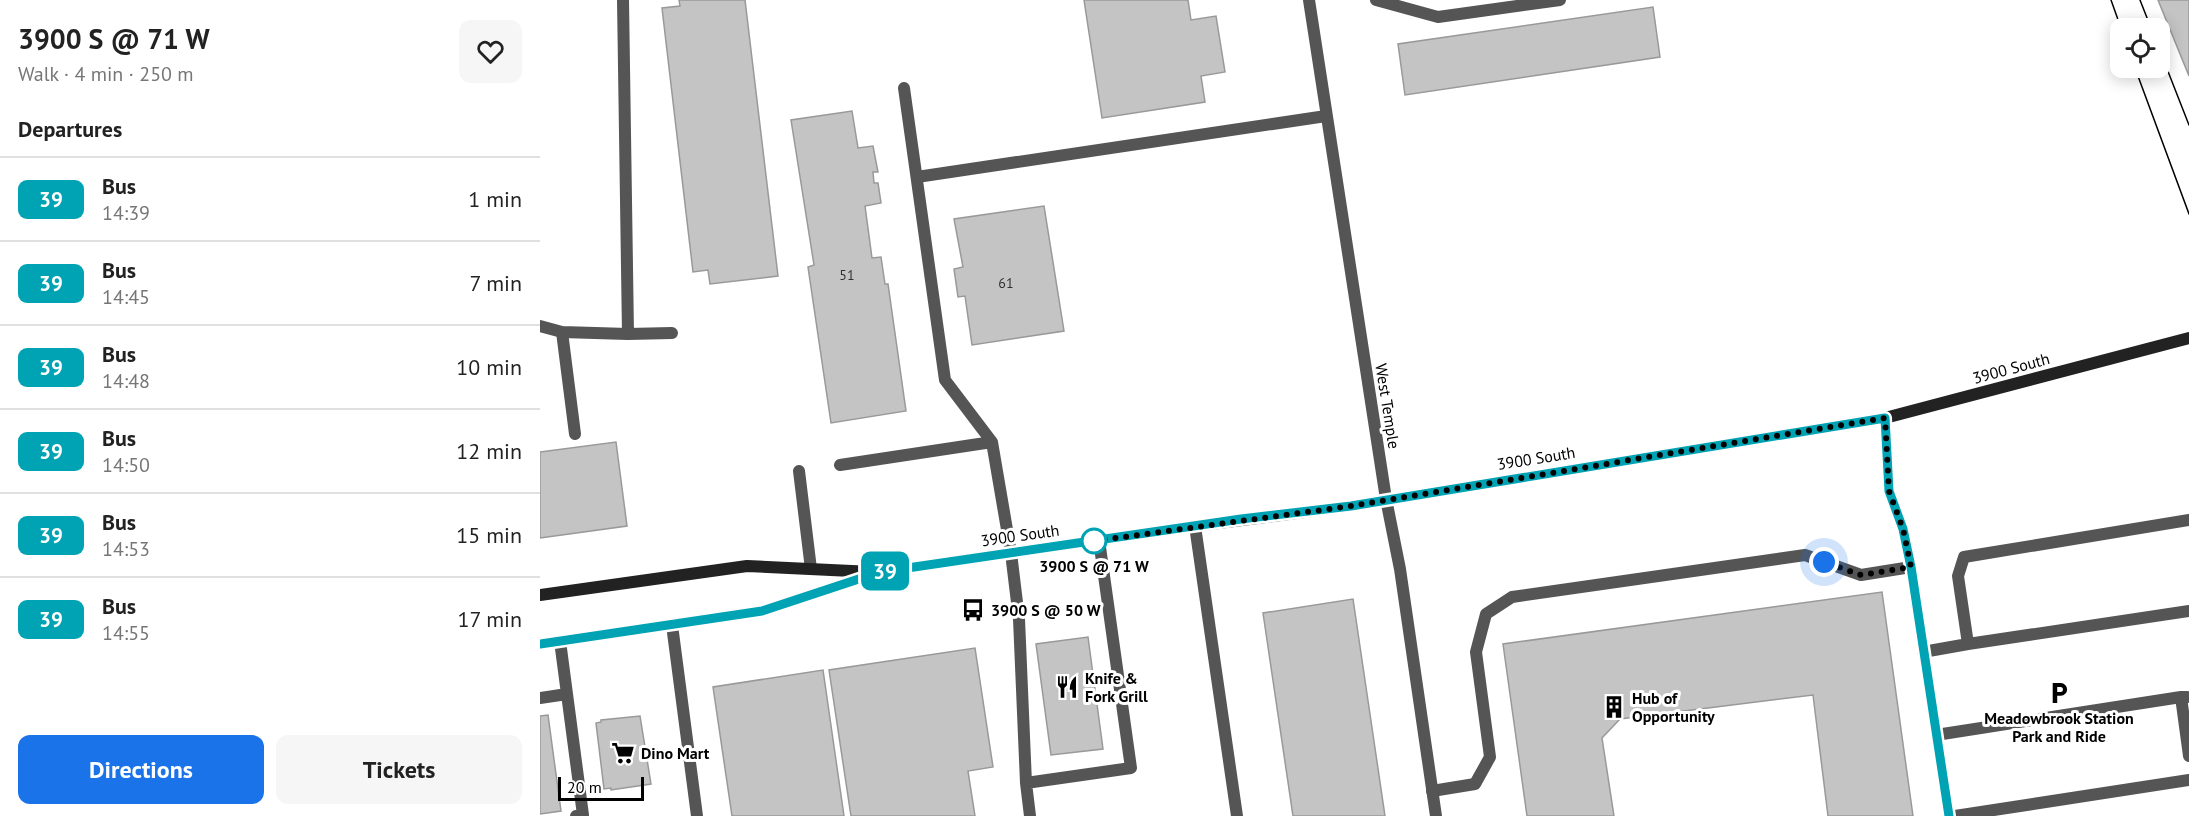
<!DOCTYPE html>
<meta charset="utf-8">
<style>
:root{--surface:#fff;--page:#f6f6f6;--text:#222;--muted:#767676;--line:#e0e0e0;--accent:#1a73e8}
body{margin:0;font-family:"PT Sans",sans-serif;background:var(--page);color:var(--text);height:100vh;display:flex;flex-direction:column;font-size:22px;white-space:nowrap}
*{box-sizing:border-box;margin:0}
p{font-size:20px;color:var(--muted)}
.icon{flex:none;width:33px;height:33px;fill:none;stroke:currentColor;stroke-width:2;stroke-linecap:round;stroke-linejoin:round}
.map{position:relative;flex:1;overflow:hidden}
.details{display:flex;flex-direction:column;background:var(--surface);width:540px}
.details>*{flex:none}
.badge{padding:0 12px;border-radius:9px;font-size:21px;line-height:39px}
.tools{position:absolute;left:1570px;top:18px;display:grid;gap:12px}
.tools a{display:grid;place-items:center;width:60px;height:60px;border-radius:12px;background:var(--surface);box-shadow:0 3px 15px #0003;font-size:30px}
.scale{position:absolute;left:18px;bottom:15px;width:86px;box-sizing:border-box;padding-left:6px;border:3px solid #000;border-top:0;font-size:16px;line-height:21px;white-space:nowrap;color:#000;-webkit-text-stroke:4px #fff;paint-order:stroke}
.you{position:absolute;width:30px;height:30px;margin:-15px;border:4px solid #fff;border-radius:50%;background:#1a73e8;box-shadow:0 0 0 9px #1a73e833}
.map>.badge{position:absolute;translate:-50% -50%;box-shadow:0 0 0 3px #fff}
h2{padding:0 18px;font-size:22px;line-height:54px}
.round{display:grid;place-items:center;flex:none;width:63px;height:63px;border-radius:12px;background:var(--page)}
.overview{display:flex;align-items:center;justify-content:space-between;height:102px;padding:0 18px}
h1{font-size:28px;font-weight:600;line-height:45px}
.action{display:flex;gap:12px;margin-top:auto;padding:12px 18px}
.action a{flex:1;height:69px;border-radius:12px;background:var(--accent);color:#fff;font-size:24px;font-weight:600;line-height:69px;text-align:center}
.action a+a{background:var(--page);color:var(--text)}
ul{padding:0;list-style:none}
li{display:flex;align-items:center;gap:18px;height:84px;padding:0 18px;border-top:2px solid var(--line)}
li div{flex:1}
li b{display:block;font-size:22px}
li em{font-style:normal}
li .badge{min-width:66px;font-weight:700;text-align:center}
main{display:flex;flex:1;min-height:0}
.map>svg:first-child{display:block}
.building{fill:#c4c4c4;stroke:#999;stroke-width:1.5}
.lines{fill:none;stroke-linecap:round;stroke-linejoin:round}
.service{stroke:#555;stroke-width:12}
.minor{stroke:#555;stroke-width:12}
.tertiary{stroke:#555;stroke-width:12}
.secondary{stroke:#222;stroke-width:12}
.tram{stroke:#000;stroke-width:1.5}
.line-casing{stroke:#fff;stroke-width:14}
.line{stroke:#00a3b4;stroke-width:9}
.walk{stroke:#000;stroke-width:6;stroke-dasharray:0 10.8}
.stop-dot{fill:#fff;stroke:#00a3b4;stroke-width:3}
.labels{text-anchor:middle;stroke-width:6;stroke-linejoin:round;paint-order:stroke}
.number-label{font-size:14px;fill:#313131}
.street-label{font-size:16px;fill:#000;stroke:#fff}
.stop-label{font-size:16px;font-weight:bold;fill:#000;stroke:#fff}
.poi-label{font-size:16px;font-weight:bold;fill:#000;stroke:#fff;text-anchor:start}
</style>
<main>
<section class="details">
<div class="overview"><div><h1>3900 S @ 71 W</h1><p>Walk · 4 min · 250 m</p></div><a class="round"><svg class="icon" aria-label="heart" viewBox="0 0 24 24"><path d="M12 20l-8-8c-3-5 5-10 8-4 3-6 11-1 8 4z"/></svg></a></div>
<h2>Departures</h2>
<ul>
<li><span class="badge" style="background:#00a3b4;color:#fff">39</span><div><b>Bus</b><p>14:39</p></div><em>1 min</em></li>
<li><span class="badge" style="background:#00a3b4;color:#fff">39</span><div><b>Bus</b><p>14:45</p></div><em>7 min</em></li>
<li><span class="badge" style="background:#00a3b4;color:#fff">39</span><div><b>Bus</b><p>14:48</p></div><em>10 min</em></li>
<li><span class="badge" style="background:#00a3b4;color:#fff">39</span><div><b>Bus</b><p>14:50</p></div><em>12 min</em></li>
<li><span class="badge" style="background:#00a3b4;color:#fff">39</span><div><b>Bus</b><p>14:53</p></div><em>15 min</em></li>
<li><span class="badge" style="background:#00a3b4;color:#fff">39</span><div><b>Bus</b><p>14:55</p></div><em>17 min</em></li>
</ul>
<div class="action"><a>Directions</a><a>Tickets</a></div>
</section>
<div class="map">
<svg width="1649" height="816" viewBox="0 0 1649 816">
<rect width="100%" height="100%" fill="#fff"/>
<path class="building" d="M139,0H205L238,276L170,284L168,270L153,272L122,8L140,6Z
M544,0H648L651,20L676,16L685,72L661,76L665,102L562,118Z
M1618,0H1649V76Z
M1113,7L1120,57L865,95L858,44Z
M312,111L318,148L333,146L338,172H333L334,183H338L341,203L325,206L332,258L341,257L345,284H348L366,411L291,423L268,267L274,265L251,120Z
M504,206L524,331L432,345L425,296L418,297L414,269L423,267L414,219Z
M76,442L87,526L0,538V452Z
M1342,592L1373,816H1288L1273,695L1080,719L1062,738L1074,816H987L963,644Z
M813,599L845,816H753L723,613Z
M548,637L563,749L511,755L496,644Z
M435,648L453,767L428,771L435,816H311L289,670Z
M283,670L304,816H192L173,687Z
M8,715L21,811L0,814V716Z
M100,716L111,784L71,790V788L64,789L56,723L61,722V720Z"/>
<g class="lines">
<path class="service" d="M836,0L898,17L1020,0
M364,88L405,380L452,442L471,553L479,619L486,783
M377,177L786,116
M0,326L22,332L88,334L83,0
M22,332L35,434
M88,334L132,333
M1345,418L1349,491L1363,529L1371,567L1409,816
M300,465L452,442
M259,471L271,569
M655,526L697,816
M132,625L157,816
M20,641L43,815L36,816
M1428,644L1649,611
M1383,652L1428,644L1418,576L1424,557L1649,520
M1647,697H1641L1649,756
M0,698L27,694
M1396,735L1641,697
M892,791L935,784L950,757L936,652L946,614L972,597L1265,555L1321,575L1371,567
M490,816L486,783L591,768L559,540
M1415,816L1649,780"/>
<path class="minor" d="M769,0L846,499"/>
<path class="tertiary" d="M846,499L860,569L896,816"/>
<path class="secondary" d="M0,595L207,566L333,572
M0,644L222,611L340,572L655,526L811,506L1345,418L1649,338"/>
<path class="tram" d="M1571,0L1581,28
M1600,0L1611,28
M1620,51L1649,125
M1595,68L1649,214"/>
</g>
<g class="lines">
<g class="line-casing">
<path id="line" d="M0,644L222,611L340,572L701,519L811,506L1345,418L1349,491L1363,529L1371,567L1409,816"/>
</g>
<use href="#line" class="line"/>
<path class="walk" d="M554,541L811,506L1345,418L1349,491L1363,529L1371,567L1321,575L1284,562"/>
</g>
<defs>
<g id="bus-bare" transform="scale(1.8)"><path d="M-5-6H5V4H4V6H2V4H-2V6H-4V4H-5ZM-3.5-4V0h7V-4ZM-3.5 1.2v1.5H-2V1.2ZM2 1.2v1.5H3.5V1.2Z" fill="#000" stroke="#fff" stroke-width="2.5" paint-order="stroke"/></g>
<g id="restaurant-bare" transform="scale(1.8)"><path d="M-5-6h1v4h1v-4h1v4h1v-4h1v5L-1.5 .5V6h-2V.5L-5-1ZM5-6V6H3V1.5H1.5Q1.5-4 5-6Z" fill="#000" stroke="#fff" stroke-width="2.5" paint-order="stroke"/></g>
<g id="parking-bare" transform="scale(1.8)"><path d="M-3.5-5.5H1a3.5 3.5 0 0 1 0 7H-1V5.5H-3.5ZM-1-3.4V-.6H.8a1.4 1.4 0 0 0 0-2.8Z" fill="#000" stroke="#fff" stroke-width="2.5" paint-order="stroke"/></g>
<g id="building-bare" transform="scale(1.8)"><path d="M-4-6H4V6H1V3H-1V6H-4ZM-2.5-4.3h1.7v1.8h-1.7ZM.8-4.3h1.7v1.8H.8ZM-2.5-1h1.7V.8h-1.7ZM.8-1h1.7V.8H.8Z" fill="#000" stroke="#fff" stroke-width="2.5" paint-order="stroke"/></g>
<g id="supermarket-bare" transform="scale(1.8)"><path d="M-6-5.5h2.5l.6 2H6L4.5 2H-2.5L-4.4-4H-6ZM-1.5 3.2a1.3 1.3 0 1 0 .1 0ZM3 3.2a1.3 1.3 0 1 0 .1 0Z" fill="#000" stroke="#fff" stroke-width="2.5" paint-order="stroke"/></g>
</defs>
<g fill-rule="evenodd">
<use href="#bus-bare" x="433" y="610"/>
<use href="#restaurant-bare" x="527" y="687"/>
<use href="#parking-bare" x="1519" y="693"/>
<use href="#building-bare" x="1074" y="707"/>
<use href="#supermarket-bare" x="83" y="753"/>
</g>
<circle class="stop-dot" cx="554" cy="541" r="12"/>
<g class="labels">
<g class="number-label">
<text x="307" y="280">51</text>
<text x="466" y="288">61</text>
</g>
<g class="street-label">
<text transform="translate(1471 368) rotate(-15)" y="6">3900 South</text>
<text transform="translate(848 406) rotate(81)" y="6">West Temple</text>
<text transform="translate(996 458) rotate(-9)" y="6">3900 South</text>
<text transform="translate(480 535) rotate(-8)" y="6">3900 South</text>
</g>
<g class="stop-label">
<text x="554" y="572">3900 S @ 71 W</text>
</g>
<g class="poi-label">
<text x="451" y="616">3900 S @ 50 W</text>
<text x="545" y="684">Knife &amp;<tspan x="545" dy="18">Fork Grill</tspan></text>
<text x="1092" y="704">Hub of<tspan x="1092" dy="18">Opportunity</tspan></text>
<text x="1519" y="724" text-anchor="middle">Meadowbrook Station<tspan x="1519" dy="18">Park and Ride</tspan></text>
<text x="101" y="759">Dino Mart</text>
</g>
</g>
</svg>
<div class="tools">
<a><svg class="icon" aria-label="locate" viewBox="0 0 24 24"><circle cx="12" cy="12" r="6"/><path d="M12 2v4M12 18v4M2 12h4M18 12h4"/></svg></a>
</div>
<div class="scale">20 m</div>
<div class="you" style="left:1284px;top:562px"></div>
<b class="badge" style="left:345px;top:571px;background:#00a3b4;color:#fff">39</b>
</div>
</main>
